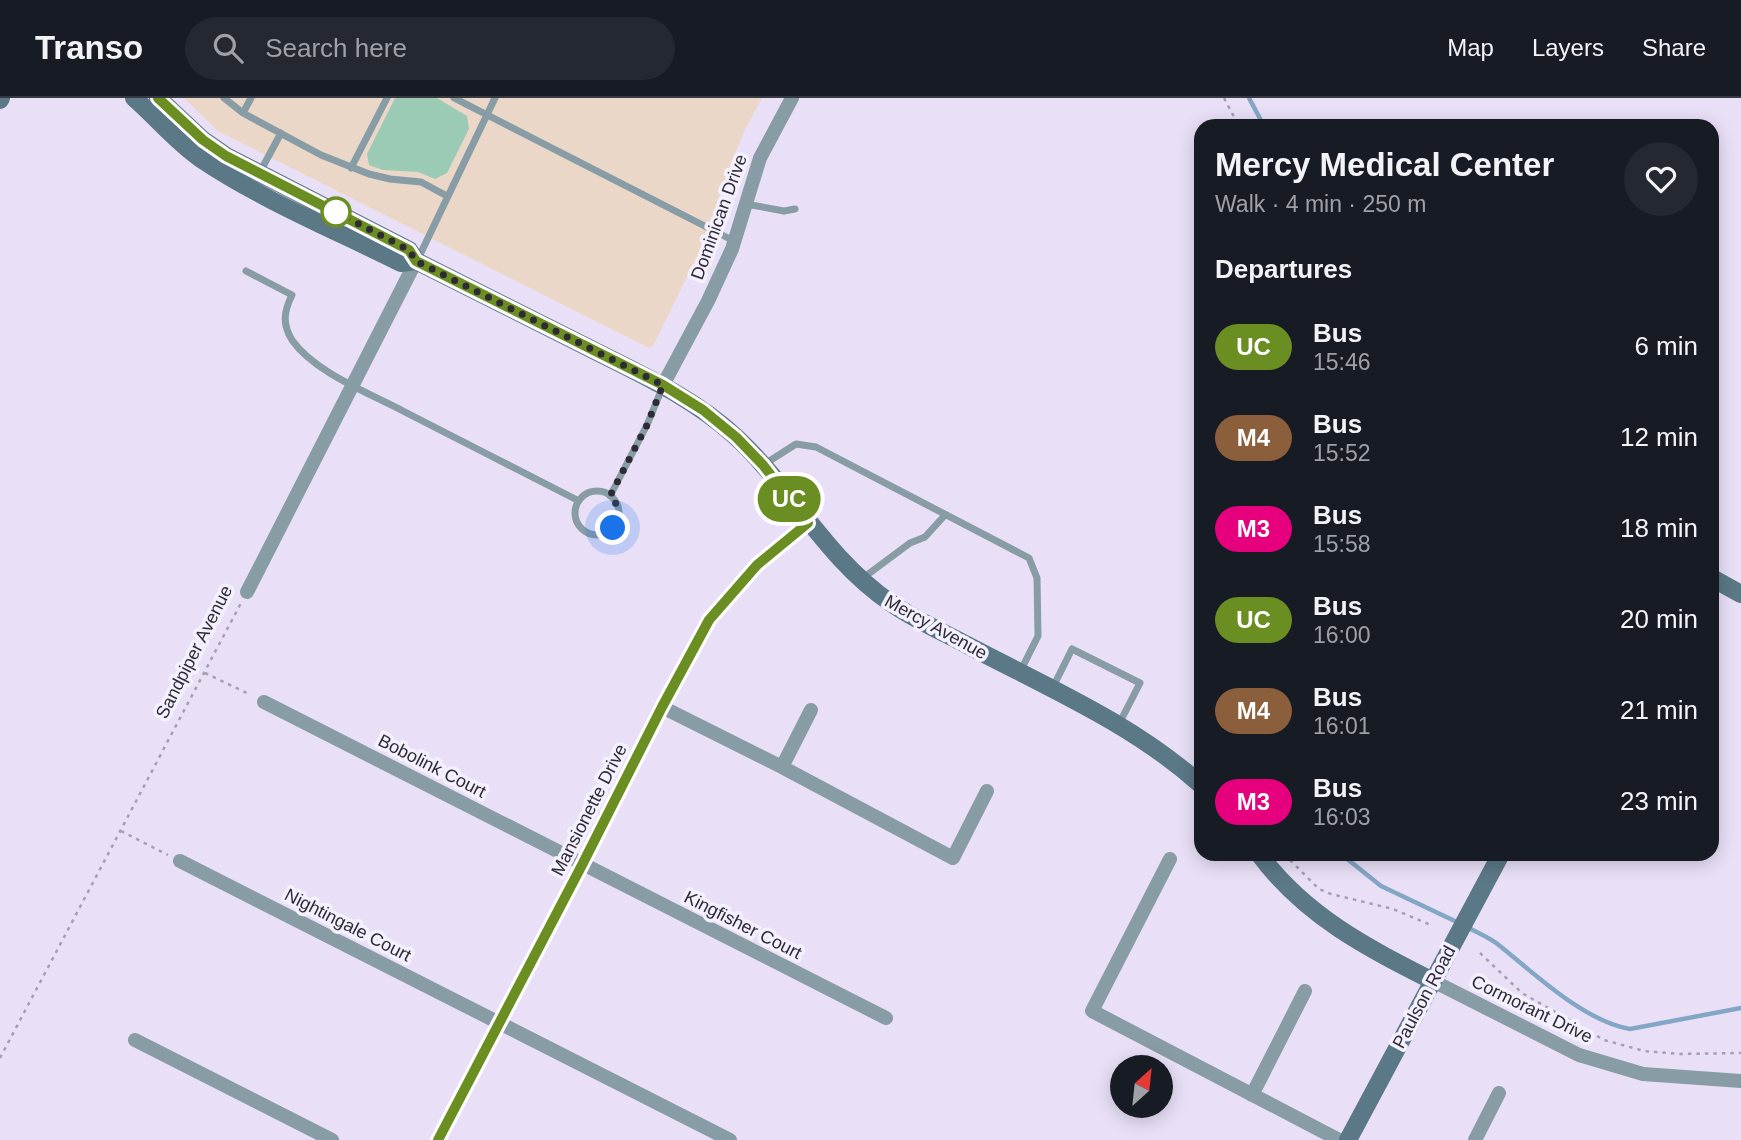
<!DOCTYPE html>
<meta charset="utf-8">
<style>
:root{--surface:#171b24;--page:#242831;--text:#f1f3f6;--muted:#9ea1a6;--line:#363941}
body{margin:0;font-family:Helvetica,sans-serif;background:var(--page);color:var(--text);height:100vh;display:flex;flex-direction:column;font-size:26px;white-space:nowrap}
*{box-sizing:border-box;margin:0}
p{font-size:23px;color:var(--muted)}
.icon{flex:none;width:38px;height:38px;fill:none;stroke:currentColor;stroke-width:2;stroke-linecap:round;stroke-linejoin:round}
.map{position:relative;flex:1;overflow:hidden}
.sheet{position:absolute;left:1194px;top:21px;width:525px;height:742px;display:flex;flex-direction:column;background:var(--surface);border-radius:21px;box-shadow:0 4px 18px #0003}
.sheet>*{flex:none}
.badge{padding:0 14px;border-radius:23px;font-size:24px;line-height:46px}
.needle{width:46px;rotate:27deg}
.fabs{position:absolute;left:1110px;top:957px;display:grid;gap:14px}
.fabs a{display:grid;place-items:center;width:63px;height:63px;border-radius:50%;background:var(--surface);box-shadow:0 4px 18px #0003;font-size:35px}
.you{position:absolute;width:35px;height:35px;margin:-18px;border:5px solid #fff;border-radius:50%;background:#1a73e8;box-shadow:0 0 0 10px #1a73e833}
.map>.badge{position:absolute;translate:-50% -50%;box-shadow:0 0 0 4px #fff}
h2{padding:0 21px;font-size:26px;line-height:63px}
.round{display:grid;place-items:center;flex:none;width:74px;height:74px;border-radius:37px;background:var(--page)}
.headline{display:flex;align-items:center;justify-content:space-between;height:119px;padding:0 21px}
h1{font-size:33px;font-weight:700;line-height:52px}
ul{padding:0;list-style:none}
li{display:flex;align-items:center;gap:21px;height:91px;padding:0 21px}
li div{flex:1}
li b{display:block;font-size:26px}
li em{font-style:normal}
li .badge{min-width:77px;font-weight:700;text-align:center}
header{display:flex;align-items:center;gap:42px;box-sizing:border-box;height:98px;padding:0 35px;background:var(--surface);border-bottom:2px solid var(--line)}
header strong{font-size:33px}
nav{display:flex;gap:38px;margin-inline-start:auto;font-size:24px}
.search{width:490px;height:63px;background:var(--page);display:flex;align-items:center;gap:18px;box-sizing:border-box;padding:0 24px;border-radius:38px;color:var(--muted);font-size:26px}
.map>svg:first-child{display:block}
.industrial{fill:#ebd7c8}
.green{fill:#9ccbb5}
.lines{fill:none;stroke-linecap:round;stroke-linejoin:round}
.stream{stroke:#84a6c5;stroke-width:4.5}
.path{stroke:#a69fb2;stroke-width:2.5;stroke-dasharray:3.5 5;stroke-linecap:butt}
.lane{stroke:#889ca6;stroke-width:7}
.street{stroke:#889ca6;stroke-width:14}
.secondary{stroke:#5b7887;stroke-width:18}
.line-casing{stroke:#fff;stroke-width:16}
.line{stroke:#6b8e23;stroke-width:10}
.walk{stroke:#2e2b34;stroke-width:7;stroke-dasharray:0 12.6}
.stop-dot{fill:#fff;stroke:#6b8e23;stroke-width:3.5}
.labels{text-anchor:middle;stroke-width:7;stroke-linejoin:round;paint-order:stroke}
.street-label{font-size:18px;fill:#2e2b34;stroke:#f5f0fe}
</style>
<header>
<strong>Transo</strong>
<div class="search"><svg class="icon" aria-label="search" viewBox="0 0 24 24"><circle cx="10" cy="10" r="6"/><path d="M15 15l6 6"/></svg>Search here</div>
<nav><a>Map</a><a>Layers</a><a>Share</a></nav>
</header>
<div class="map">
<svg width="1741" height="1042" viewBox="0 0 1741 1042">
<rect width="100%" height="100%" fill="#e9e0f8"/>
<path class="industrial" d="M184,0H762L744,34L727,75L707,138L653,248L649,250L218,33Z"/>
<path class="green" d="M395,0H437L467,18L469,31L447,75L435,81L418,74L383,72L369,67L367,56Z"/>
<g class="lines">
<path class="stream" d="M1249,0L1264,28
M1341,756L1381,788L1459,825
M1467,829C1478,835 1491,840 1500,848C1536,877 1584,923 1630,931L1741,910"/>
<path class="path" d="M1224,0L1239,28
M205,575L251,597
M121,733L168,757
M1284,756L1319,791L1331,796L1393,811L1433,828
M1480,855L1522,895L1604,942L1644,953L1679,956L1741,955
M0,960L241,505"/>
<path class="lane" d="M224,0L243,15L321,57L369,76L390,81L421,84L447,98
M454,0L734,143
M243,15L251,0
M351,70L387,0
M260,74L281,35
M746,106L784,113L795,111
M417,163L495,0
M246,173L292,197C284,213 282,226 292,242C314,274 369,295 403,313C462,343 520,373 579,403
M763,367L796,346L816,349L1029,460L1037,480L1038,538L1020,574
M575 415a22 22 0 1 1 44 0a22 22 0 1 1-44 0Z
M610,398L647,327L663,288
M863,480L910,445L925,439L945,417
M1052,591L1072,551L1140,585L1119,626"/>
<path class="street" d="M663,287L708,203L732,151L760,60L792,0
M247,494L416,163
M264,604L886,920
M662,609L782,669L953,760L987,693
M782,669L811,612
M1170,761L1092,913L1339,1042
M180,763L730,1042
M1433,883L1579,957L1643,976L1741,983
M135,942L332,1042
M1252,997L1305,893
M438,1042L582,767L662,609L709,522L757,467L808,425
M1475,1042L1499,995"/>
<path class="secondary" d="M134,0C157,20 176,44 201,61C262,102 335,132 401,165L416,163
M158,0L203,42L226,58L409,152L416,163C475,193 533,222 591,251C642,277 694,300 736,339C792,391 826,461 891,505C915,522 943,534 969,548C1049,590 1133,626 1200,686
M0,2L1,0
M1712,480L1741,496
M1259,756C1305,818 1366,849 1433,883
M1348,1042L1501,756"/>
</g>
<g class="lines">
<g class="line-casing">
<path id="line" d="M158,0L203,42L226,58L409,152L416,163L663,287L703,312L736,339L763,367L808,425L757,467L709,522L662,609L582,767L438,1042"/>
</g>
<use href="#line" class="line"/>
<path class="walk" d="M336,114L409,152L416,163L663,287L647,327L610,398C620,408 621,419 613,430"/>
</g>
<circle class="stop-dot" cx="336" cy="114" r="14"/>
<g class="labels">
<g class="street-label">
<text transform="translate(719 119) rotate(-70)" y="6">Dominican Drive</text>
<text transform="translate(936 529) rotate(29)" y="6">Mercy Avenue</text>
<text transform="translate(194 554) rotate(-63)" y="6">Sandpiper Avenue</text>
<text transform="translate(432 668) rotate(27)" y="6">Bobolink Court</text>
<text transform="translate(589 712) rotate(-63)" y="6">Mansionette Drive</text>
<text transform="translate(348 827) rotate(27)" y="6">Nightingale Court</text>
<text transform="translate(743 827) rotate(27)" y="6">Kingfisher Court</text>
<text transform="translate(1424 899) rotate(-62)" y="6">Paulson Road</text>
<text transform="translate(1532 911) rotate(26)" y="6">Cormorant Drive</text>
</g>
</g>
</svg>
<div class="fabs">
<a><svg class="needle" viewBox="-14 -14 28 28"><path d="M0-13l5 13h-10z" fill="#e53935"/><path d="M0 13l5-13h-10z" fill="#9ea1a6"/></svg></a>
</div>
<div class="you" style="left:613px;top:430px"></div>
<b class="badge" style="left:789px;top:401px;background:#6b8e23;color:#fff">UC</b>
<section class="sheet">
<div class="headline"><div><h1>Mercy Medical Center</h1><p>Walk · 4 min · 250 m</p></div><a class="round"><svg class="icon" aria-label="heart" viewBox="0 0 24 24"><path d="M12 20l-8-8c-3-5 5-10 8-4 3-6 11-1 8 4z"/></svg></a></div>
<h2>Departures</h2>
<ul>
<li><span class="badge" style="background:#6b8e23;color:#fff">UC</span><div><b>Bus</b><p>15:46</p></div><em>6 min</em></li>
<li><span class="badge" style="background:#8b5e3c;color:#fff">M4</span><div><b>Bus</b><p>15:52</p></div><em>12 min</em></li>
<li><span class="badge" style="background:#e6007e;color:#fff">M3</span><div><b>Bus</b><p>15:58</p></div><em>18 min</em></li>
<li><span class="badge" style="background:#6b8e23;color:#fff">UC</span><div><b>Bus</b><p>16:00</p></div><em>20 min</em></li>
<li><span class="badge" style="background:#8b5e3c;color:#fff">M4</span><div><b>Bus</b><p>16:01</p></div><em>21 min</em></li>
<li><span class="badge" style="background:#e6007e;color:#fff">M3</span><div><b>Bus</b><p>16:03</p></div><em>23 min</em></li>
</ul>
</section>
</div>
